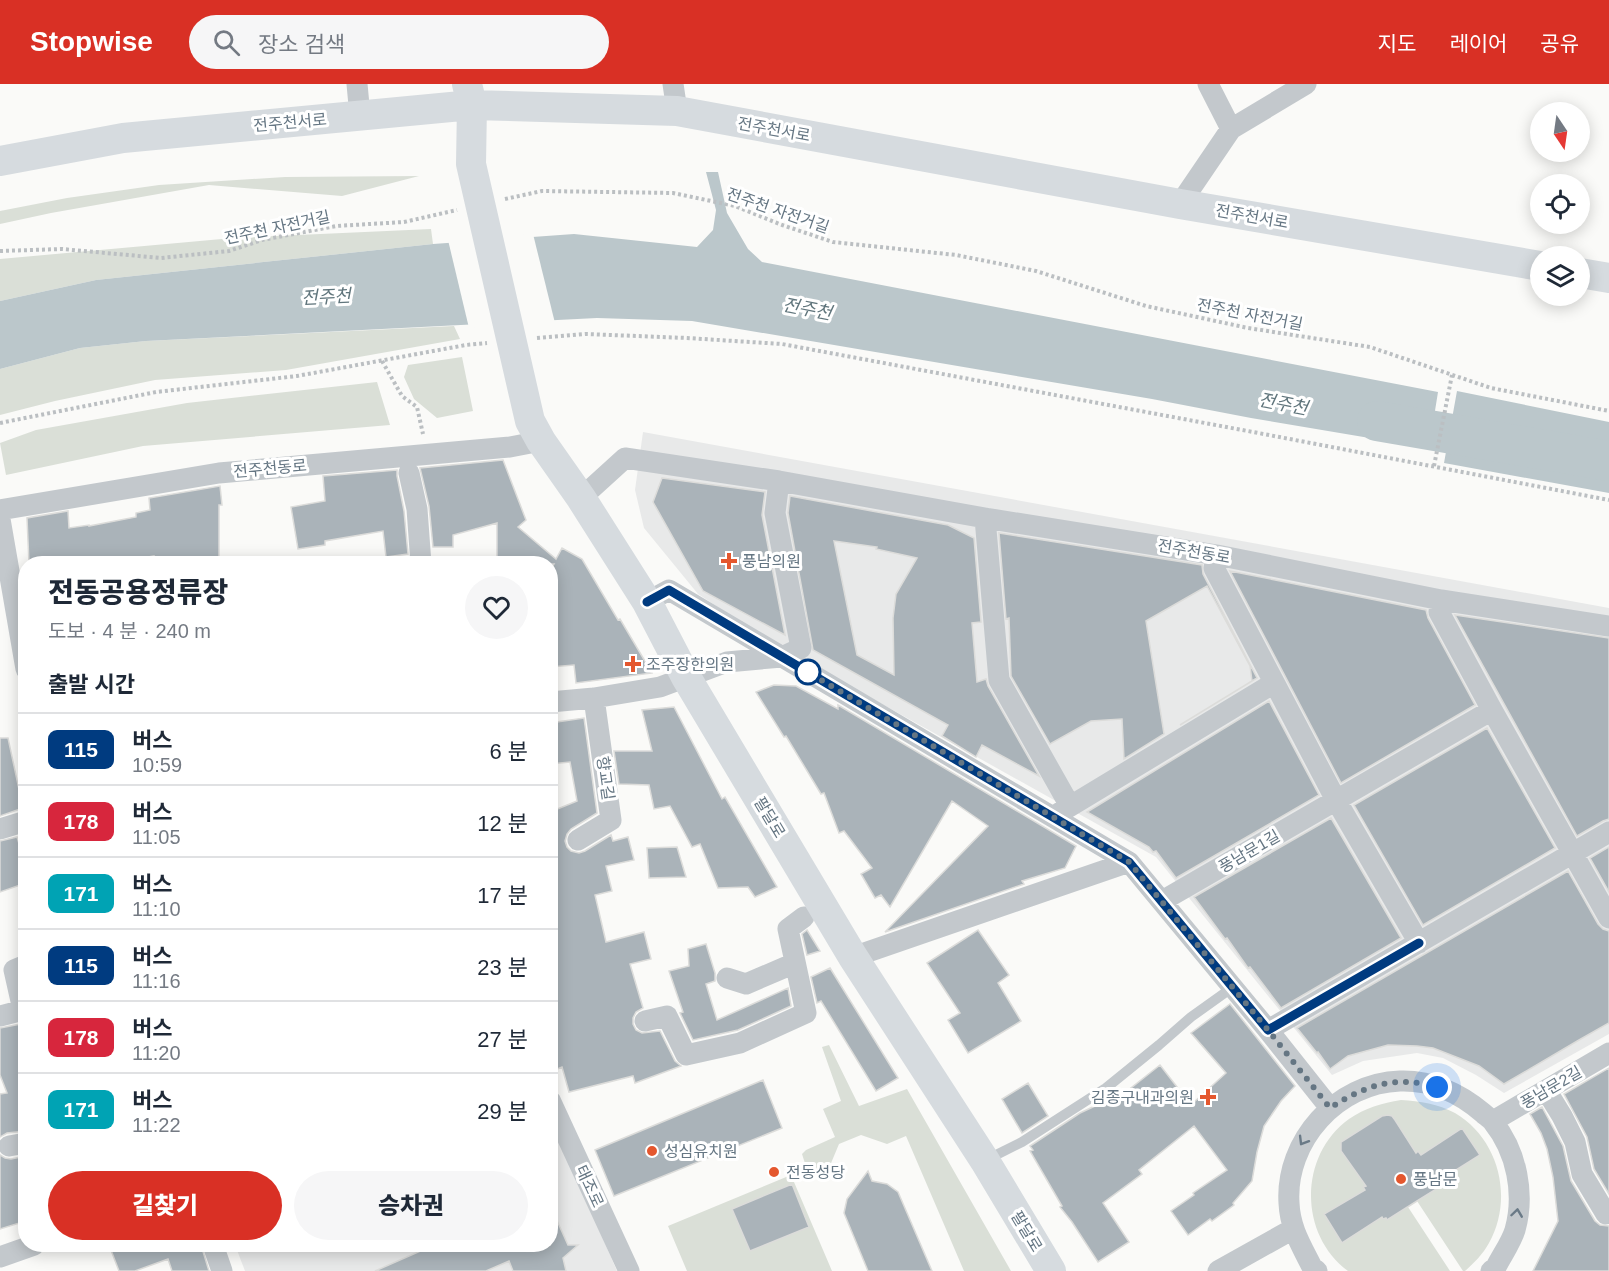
<!DOCTYPE html>
<html lang="ko">
<meta charset="utf-8">
<style>
:root{--surface:#fff;--page:#f6f6f7;--text:#1f2937;--muted:#747a83;--line:#e0e1e3;--accent:#d93025}
body{margin:0;font-family:Helvetica,"Noto Sans KR",sans-serif;background:var(--page);color:var(--text);height:100vh;display:flex;flex-direction:column;font-size:22px;white-space:nowrap}
*{box-sizing:border-box;margin:0}
p{font-size:20px;color:var(--muted)}
.icon{flex:none;width:33px;height:33px;fill:none;stroke:currentColor;stroke-width:2;stroke-linecap:round;stroke-linejoin:round}
.map{position:relative;flex:1;overflow:hidden}
.panel{position:absolute;left:18px;top:472px;width:540px;height:696px;display:flex;flex-direction:column;background:var(--surface);border-radius:24px;box-shadow:0 3px 15px #0003}
.panel>*{flex:none}
.badge{padding:0 12px;border-radius:9px;font-size:21px;line-height:39px}
.needle{width:39px;rotate:167deg}
.buttons{position:absolute;left:1530px;top:18px;display:grid;gap:12px}
.buttons a{display:grid;place-items:center;width:60px;height:60px;border-radius:50%;background:var(--surface);box-shadow:0 3px 15px #0003;font-size:30px}
.you{position:absolute;width:30px;height:30px;margin:-15px;border:4px solid #fff;border-radius:50%;background:#1a73e8;box-shadow:0 0 0 9px #1a73e833}
.map>.badge{position:absolute;translate:-50% -50%;box-shadow:0 0 0 3px #fff}
h2{padding:0 30px;font-size:22px;line-height:54px}
.round{display:grid;place-items:center;flex:none;width:63px;height:63px;border-radius:32px;background:var(--page)}
.head{display:flex;align-items:center;justify-content:space-between;height:102px;padding:0 30px}
h1{font-size:28px;font-weight:800;line-height:45px}
.cta{display:flex;gap:12px;margin-top:auto;padding:12px 30px}
.cta a{flex:1;height:69px;border-radius:36px;background:var(--accent);color:#fff;font-size:24px;font-weight:800;line-height:69px;text-align:center}
.cta a+a{background:var(--page);color:var(--text)}
ul{padding:0;list-style:none}
li{display:flex;align-items:center;gap:18px;height:72px;padding:0 30px;border-top:2px solid var(--line)}
li div{flex:1}
li b{display:block;font-size:22px}
li em{font-style:normal}
li .badge{min-width:66px;font-weight:700;text-align:center}
header{display:flex;align-items:center;gap:36px;box-sizing:border-box;height:84px;padding:0 30px;background:var(--accent);color:#fff}
header strong{font-size:28px}
nav{display:flex;gap:33px;margin-inline-start:auto;font-size:21px}
.search{width:420px;height:54px;background:var(--page);display:flex;align-items:center;gap:15px;box-sizing:border-box;padding:0 21px;border-radius:33px;color:var(--muted);font-size:22px}
.map>svg:first-child{display:block}
.built{fill:#e8e9e9}
.green{fill:#dadfd7}
.water{fill:#bbc7cb}
.pier{fill:#fafaf8}
.lines{fill:none;stroke-linecap:round;stroke-linejoin:round}
.river{stroke:#bbc7cb;stroke-width:40}
.building{fill:#aab3b9;stroke:#dcdcda;stroke-width:1.5;fill-rule:evenodd}
.path{stroke:#bbbfc2;stroke-width:4;stroke-dasharray:3 3;stroke-linecap:butt}
.lane{stroke:#c3c8cc;stroke-width:10}
.street{stroke:#c3c8cc;stroke-width:21}
.secondary{stroke:#d6dbdf;stroke-width:30}
.oneway{stroke:#6a7a87}
.line-casing{stroke:#fff;stroke-width:14}
.line{stroke:#003b80;stroke-width:9}
.walk{stroke:#657683;stroke-width:6;stroke-dasharray:0 10.8}
.poi-dot{fill:#e4572e;stroke:#fff;stroke-width:2}
.stop-dot{fill:#fff;stroke:#003b80;stroke-width:3}
.labels{text-anchor:middle;stroke-width:6;stroke-linejoin:round;paint-order:stroke}
.street-label{font-size:16px;fill:#657683;stroke:#fff}
.poi-label{font-size:16px;fill:#657683;stroke:#fff;text-anchor:start}
.water-label{font-size:18px;font-style:italic;fill:#60757c;stroke:#fff}
</style>
<header>
<strong>Stopwise</strong>
<div class="search"><svg class="icon" aria-label="search" viewBox="0 0 24 24"><circle cx="10" cy="10" r="6"/><path d="M15 15l6 6"/></svg>장소 검색</div>
<nav><a>지도</a><a>레이어</a><a>공유</a></nav>
</header>
<div class="map">
<svg width="1609" height="1187" viewBox="0 0 1609 1187">
<rect width="100%" height="100%" fill="#fafaf8"/>
<path class="built" d="M643,348L1609,524V950L1504,1009L1476,991L1443,974L1417,969L1363,977L1332,991L1156,773L771,558L698,510L644,444L635,406Z
M551,1036L617,1187H245L235,1161H550Z"/>
<path class="green" d="M419,92L342,112L209,101L51,129L0,140V127L67,114L159,101L285,93Z
M431,145L433,160L96,196L0,217V175L233,154Z
M454,242L460,255L286,286L155,296L55,317L0,331V285L80,264L146,257Z
M462,273L473,327L437,334L414,315L404,293L408,281Z
M377,298L390,341L143,362L6,391L0,359L36,346L187,319Z
M829,961L859,1022L907,1005L1011,1187H964L906,1052L887,1060L861,1051L839,1060L829,1084L809,1092L802,1070L806,1066L835,1053L823,1025L841,1017L822,963Z
M1401,1016C1420,1017 1438,1020 1455,1029C1499,1055 1514,1114 1489,1159C1483,1170 1474,1179 1465,1187H1463L1417,1117L1408,1123L1450,1187H1348C1298,1150 1299,1071 1349,1035C1365,1024 1382,1019 1401,1016Z
M791,1091L832,1187H687L668,1142Z"/>
<path class="water" d="M706,88H718L727,129L748,165L762,178L1438,308L1429,364L1251,334L1152,315L692,237L597,234L146,257L80,264L0,285V217L96,196L433,160L574,150L697,163L713,146L716,126Z
M1457,307L1609,338V409L1444,379Z"/>
<path class="pier" d="M533,150L555,239L469,244L448,156Z"/>
<g class="lines">
<path class="river" d="M1377,337L1609,377"/>
</g>
<path class="building" d="M503,376L526,436L518,443L556,475L562,464L582,475L618,536L620,535L652,589L576,599L574,581L550,583V486L554,480H497V439L453,451V463H433L429,422L420,384Z
M397,386V392L404,427L408,470L386,473L383,447L325,457V461L298,465L291,423L325,417L323,392Z
M662,394L765,408L762,431L785,551L703,507L653,418Z
M220,402L222,421H219V476H199L155,480L154,472L112,480H29L27,434L68,427L69,444L89,441V442L136,433V429L150,426L149,414Z
M790,412L948,441L974,454L981,538L972,539L977,598L986,595L988,602L1039,692L982,661L976,673L942,652L948,641L813,566L788,429ZM834,457L877,463L876,465L917,474L896,510L893,534L894,591L857,571Z
M999,449L1202,481L1203,490L1257,594L1180,641L1252,597L1250,582L1207,502L1146,537L1164,650L1124,675L1122,635L1091,637L1050,660L1011,592L1009,534L1006,535Z
M1230,487L1426,526L1428,534L1475,621L1341,699Z
M1455,531L1609,554V735L1603,737L1577,752Z
M774,601L796,602L838,625V621L1076,762L1065,784L1022,797L1024,800L885,848L988,742L952,717L890,823L881,811L875,814L861,790L872,784L844,747L839,749L824,709L821,710L786,652L784,653L756,608Z
M1269,617L1319,711L1176,794L1156,767L1153,768L1149,763L1087,728Z
M674,623L722,715L725,713L777,803L755,813L748,803L718,804L700,760L692,763L670,722L654,725L649,701L619,700L614,667H652L642,626Z
M584,634L597,729L571,745L567,750L565,757L567,763L571,767L579,769L585,767L611,751L613,757L628,753L634,776L606,782L612,807L595,811L606,858L644,848L651,875L630,880L643,924L636,928L633,934V940L636,946L642,949L660,947L675,977L681,982L635,999L633,992L569,1008L562,983L550,988V728L577,717L570,678L550,680V639Z
M1487,644L1555,764L1423,841L1354,721Z
M0,654H8L23,724L0,732Z
M1331,734L1401,854L1281,924L1250,883L1248,884L1227,854L1225,855L1194,813Z
M17,753L20,763L26,761V799L0,808V757Z
M677,763L686,793L649,794L647,764Z
M1609,763V808L1590,774Z
M1568,787L1598,840L1603,845L1609,847V939L1579,956L1504,1000L1479,982L1433,964L1417,962L1388,961L1348,972L1330,985L1318,968L1317,969L1297,944Z
M807,846L820,867L807,871L802,850Z
M978,846L1009,891L998,899L1021,937L968,969L948,936L960,929L927,879Z
M706,860L715,889V897L706,900L717,936L788,904L791,922L738,946L693,956L680,929L683,928L669,887L689,882L688,865Z
M830,884L898,994L876,1007L821,917L817,919L811,893Z
M1230,920L1295,1002L1281,1017L1264,1042L1257,1068L1252,1097L1233,1119L1234,1121L1212,1137L1210,1135L1188,1151L1171,1127L1194,1111L1193,1109L1227,1086L1194,1042L1139,1086L1142,1090L1103,1119L1129,1158L1098,1178L1072,1138L1060,1123L1062,1122L1030,1067L1033,1066L1030,1062L1080,1029L1127,1007L1160,981L1181,1008L1183,1006L1193,1019L1226,989L1191,949Z
M26,939V1047L7,1049L0,1053V1010L7,1009L0,991V944Z
M1609,984V1110L1594,1085L1587,1053L1564,1010Z
M763,996L782,1044L614,1112L595,1066Z
M1028,999L1048,1032L1022,1049L1002,1015Z
M1542,1023L1563,1062L1571,1097L1595,1137L1600,1141L1609,1142V1187H1533L1558,1137L1553,1093L1547,1065L1541,1049L1530,1030Z
M1388,1031L1392,1032L1395,1036L1416,1069L1418,1067L1421,1071L1462,1044L1480,1071L1437,1098L1439,1100L1437,1101L1438,1104L1417,1117L1387,1136L1386,1134L1383,1135L1382,1133L1342,1159L1324,1130L1365,1106L1363,1103L1366,1102L1341,1067V1058L1382,1032Z
M0,1071L5,1074L11,1075L26,1072V1137L0,1145Z
M868,1087L872,1097L887,1100L898,1108L932,1187H868L844,1129L847,1115Z
M792,1100L809,1143L750,1167L732,1125Z
M550,1121L568,1161H578L563,1174L566,1187H513L509,1177L486,1187H375L434,1161H550Z
M109,1161H201L209,1187H172L168,1175L135,1187H119Z"/>
<g class="lines">
<path class="path" d="M505,115L542,107L673,109L735,122L782,141L833,158L956,171L1036,187L1146,222L1248,244L1370,263L1491,304L1609,327
M0,167L62,165L161,174L229,167L262,156L336,142L404,138L457,126
M537,254L586,250L687,254L782,260L1253,348L1609,416
M382,277L402,312L417,323L423,350
M0,339L156,308L297,292L466,261L487,259
M1434,382L1452,291"/>
<path class="lane" d="M986,1076L1022,1058L1106,1004L1159,961L1191,933L1233,903"/>
<path class="street" d="M357,0L360,32
M673,0L677,27
M1208,0L1231,45L1306,0
M1180,120L1231,45
M409,389L417,425L421,480
M581,414L625,374L779,397L985,434L1217,471L1441,516L1609,542
M0,426L219,389L510,363L541,357
M985,434L999,596L1070,722
M0,435L26,585
M1217,471L1214,484L1336,716L1419,859
M1441,516L1439,528L1492,626L1609,834
M647,518L669,506L1129,778L1268,946L1330,1024
M550,618L594,614L660,603L727,578L782,573L801,564L775,429L779,397
M1059,729L1274,599
M0,745L26,737
M578,756L611,736L594,614
M1162,817L1492,626
M853,873L1129,778
M727,894L746,900L795,879
M0,932L23,926L14,886L26,881
M645,937L667,932L686,971L740,959L806,929L788,845L804,833
M1268,946L1609,748
M1546,1006L1562,1032L1575,1058L1582,1090L1606,1130
M550,1016L629,1187
M1493,1037L1609,969
M9,1062L26,1059
M213,1161L222,1187
M0,1173L34,1161
M1218,1187L1293,1145
M1317,1187L1312,1183C1301,1161 1290,1144 1289,1119C1285,1057 1337,999 1400,997C1431,996 1460,1009 1483,1029C1486,1032 1491,1035 1493,1038C1517,1068 1525,1110 1515,1146C1511,1159 1502,1171 1496,1183L1491,1187"/>
<path class="secondary" d="M467,0L472,21L471,80L530,337L541,357L581,414L647,518L686,593L853,873L985,1077L1051,1187
M0,77L123,54L472,21L677,27L1180,120L1540,182
M1580,189L1609,194"/>
</g>
<defs><path id="oneway-chevron" d="M-2-3.5L2.5 0L-2 3.5" fill="none" stroke-width="1.6" stroke-linecap="round" stroke-linejoin="round" transform="scale(1.5)"/></defs>
<g class="oneway">
<use href="#oneway-chevron" transform="translate(1303 1057) rotate(121)"/>
<use href="#oneway-chevron" transform="translate(1517 1129) rotate(-82)"/>
</g>
<g class="lines">
<g class="line-casing">
<path id="line" d="M647,518L669,506L1129,778L1268,946L1419,859"/>
</g>
<use href="#line" class="line"/>
<path class="walk" d="M808,588L801,584L1129,778L1268,946L1330,1024C1366,1001 1395,991 1437,1003"/>
</g>
<g class="poi-dot">
<path d="M726 468h6v6h6v6h-6v6h-6v-6h-6v-6h6z"/>
<path d="M630 571h6v6h6v6h-6v6h-6v-6h-6v-6h6z"/>
<path d="M1205 1004h6v6h6v6h-6v6h-6v-6h-6v-6h6z"/>
<circle cx="652" cy="1067" r="6"/>
<circle cx="774" cy="1088" r="6"/>
<circle cx="1401" cy="1095" r="6"/>
</g>
<circle class="stop-dot" cx="808" cy="588" r="12"/>
<g class="labels">
<g class="street-label">
<text transform="translate(290 38) rotate(-5)" y="6">전주천서로</text>
<text transform="translate(774 45) rotate(10)" y="6">전주천서로</text>
<text transform="translate(778 126) rotate(19)" y="6">전주천 자전거길</text>
<text transform="translate(1252 132) rotate(10)" y="6">전주천서로</text>
<text transform="translate(277 143) rotate(-12)" y="6">전주천 자전거길</text>
<text transform="translate(1250 230) rotate(11)" y="6">전주천 자전거길</text>
<text transform="translate(270 384) rotate(-5)" y="6">전주천동로</text>
<text transform="translate(1194 467) rotate(10)" y="6">전주천동로</text>
<text transform="translate(606 694) rotate(82)" y="6">향교길</text>
<text transform="translate(770 733) rotate(59)" y="6">팔달로</text>
<text transform="translate(1249 767) rotate(-30)" y="6">풍남문1길</text>
<text transform="translate(1551 1003) rotate(-30)" y="6">풍남문2길</text>
<text transform="translate(590 1102) rotate(65)" y="6">태조로</text>
<text transform="translate(1027 1147) rotate(59)" y="6">팔달로</text>
</g>
<g class="poi-label">
<text x="742" y="483">풍남의원</text>
<text x="646" y="586">조주장한의원</text>
<text x="1194" y="1019" text-anchor="end">김종구내과의원</text>
<text x="664" y="1073">성심유치원</text>
<text x="786" y="1094">전동성당</text>
<text x="1413" y="1101">풍남문</text>
</g>
<g class="water-label">
<text transform="translate(326 213) rotate(-3)" y="6">전주천</text>
<text transform="translate(807 225) rotate(11)" y="6">전주천</text>
<text transform="translate(1283 320) rotate(11)" y="6">전주천</text>
</g>
</g>
</svg>
<div class="buttons">
<a><svg class="needle" viewBox="-14 -14 28 28"><path d="M0-13l5 13h-10z" fill="#e53935"/><path d="M0 13l5-13h-10z" fill="#747a83"/></svg></a>
<a><svg class="icon" aria-label="locate" viewBox="0 0 24 24"><circle cx="12" cy="12" r="6"/><path d="M12 2v4M12 18v4M2 12h4M18 12h4"/></svg></a>
<a><svg class="icon" aria-label="layers" viewBox="0 0 24 24"><path d="M12 4l9 5-9 5-9-5zM3 14l9 5 9-5"/></svg></a>
</div>
<div class="you" style="left:1437px;top:1003px"></div>
<section class="panel">
<div class="head"><div><h1>전동공용정류장</h1><p>도보 · 4 분 · 240 m</p></div><a class="round"><svg class="icon" aria-label="heart" viewBox="0 0 24 24"><path d="M12 20l-8-8c-3-5 5-10 8-4 3-6 11-1 8 4z"/></svg></a></div>
<h2>출발 시간</h2>
<ul>
<li><span class="badge" style="background:#003b80;color:#fff">115</span><div><b>버스</b><p>10:59</p></div><em>6 분</em></li>
<li><span class="badge" style="background:#d7263d;color:#fff">178</span><div><b>버스</b><p>11:05</p></div><em>12 분</em></li>
<li><span class="badge" style="background:#00a3b4;color:#fff">171</span><div><b>버스</b><p>11:10</p></div><em>17 분</em></li>
<li><span class="badge" style="background:#003b80;color:#fff">115</span><div><b>버스</b><p>11:16</p></div><em>23 분</em></li>
<li><span class="badge" style="background:#d7263d;color:#fff">178</span><div><b>버스</b><p>11:20</p></div><em>27 분</em></li>
<li><span class="badge" style="background:#00a3b4;color:#fff">171</span><div><b>버스</b><p>11:22</p></div><em>29 분</em></li>
</ul>
<div class="cta"><a>길찾기</a><a>승차권</a></div>
</section>
</div>
